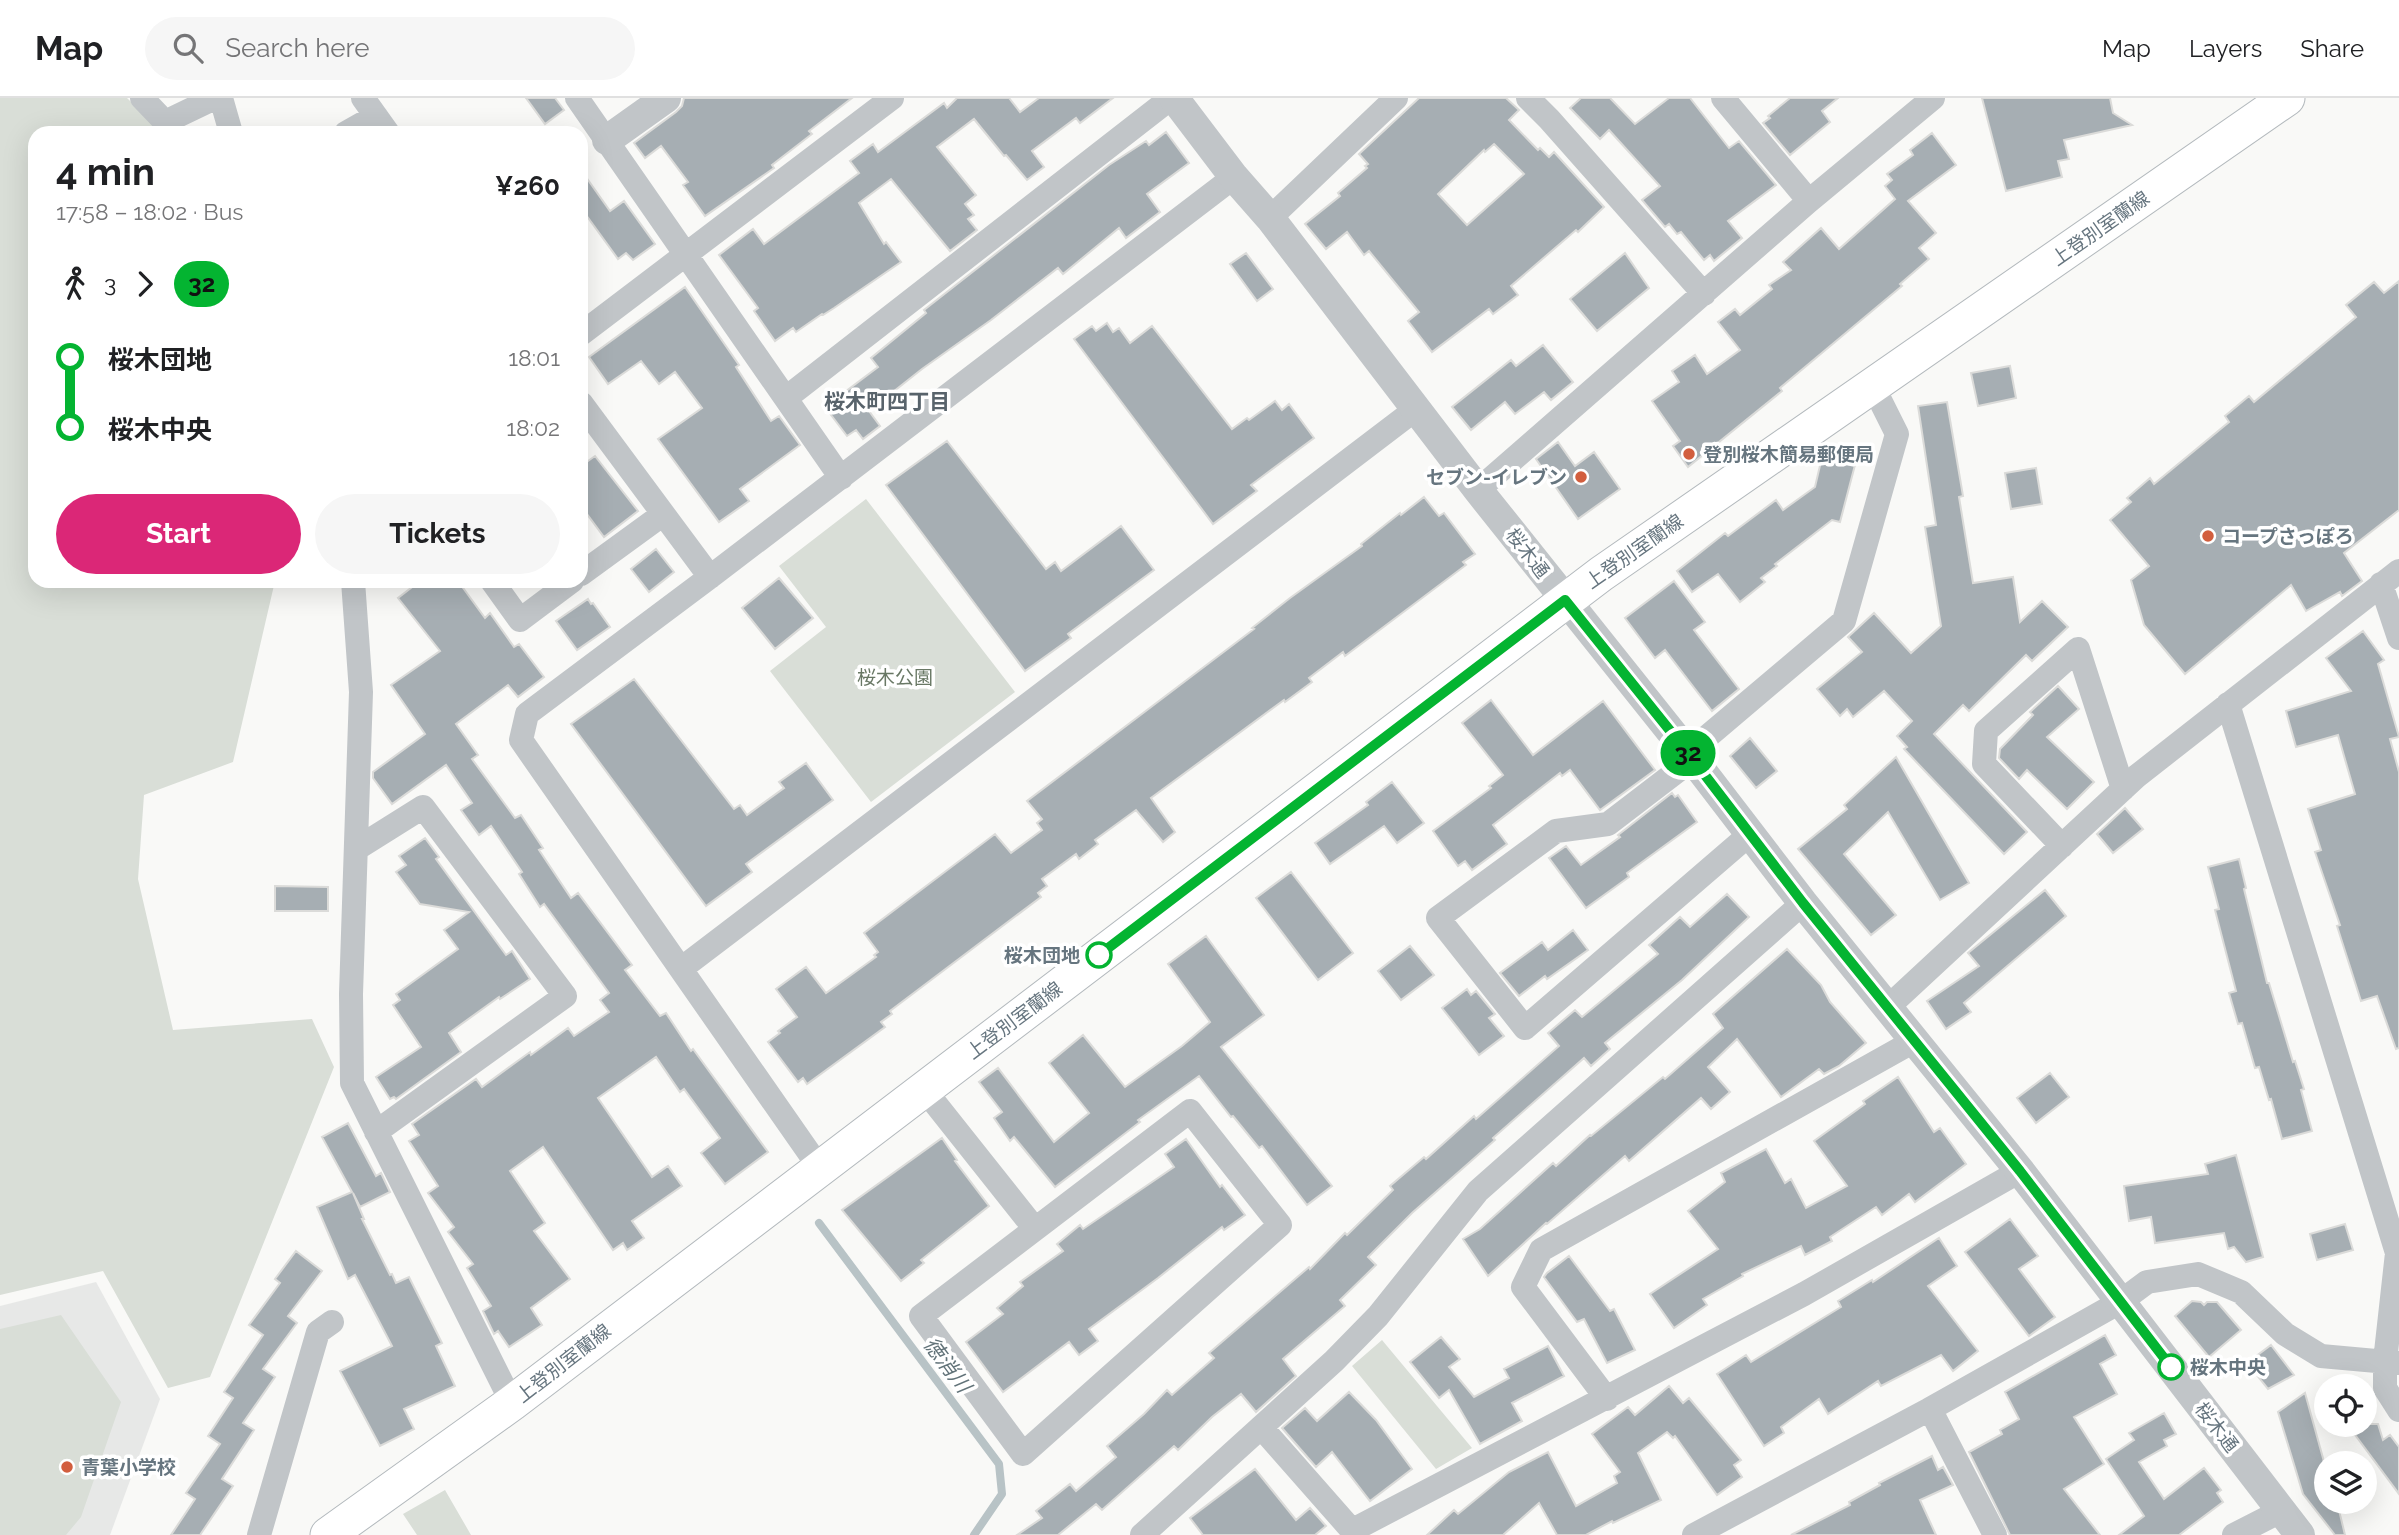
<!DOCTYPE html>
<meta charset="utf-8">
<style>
:root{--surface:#fff;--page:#f6f6f6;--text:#202124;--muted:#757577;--line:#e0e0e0;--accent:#db2777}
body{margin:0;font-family:Raleway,"Noto Sans JP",sans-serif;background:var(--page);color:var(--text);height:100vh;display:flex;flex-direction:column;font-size:26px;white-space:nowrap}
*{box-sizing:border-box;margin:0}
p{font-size:23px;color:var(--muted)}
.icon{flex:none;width:38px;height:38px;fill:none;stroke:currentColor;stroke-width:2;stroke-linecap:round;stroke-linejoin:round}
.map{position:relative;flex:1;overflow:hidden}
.panel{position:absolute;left:28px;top:28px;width:560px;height:462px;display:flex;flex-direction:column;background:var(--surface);border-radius:21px;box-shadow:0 7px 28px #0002}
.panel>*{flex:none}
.badge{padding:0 14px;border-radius:23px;font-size:24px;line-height:46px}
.tools{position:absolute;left:2314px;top:1276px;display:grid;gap:14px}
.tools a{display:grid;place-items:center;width:63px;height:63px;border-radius:50%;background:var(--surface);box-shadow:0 7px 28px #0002;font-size:35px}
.map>.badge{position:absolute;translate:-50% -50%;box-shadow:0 0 0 4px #fff}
.legs{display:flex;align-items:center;gap:10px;height:77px;padding:0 28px;font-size:23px}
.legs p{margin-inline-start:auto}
.headline{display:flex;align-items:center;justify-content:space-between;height:119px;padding:0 28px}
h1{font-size:38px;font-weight:700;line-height:52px}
.action{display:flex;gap:14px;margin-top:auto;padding:14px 28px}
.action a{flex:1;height:80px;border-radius:42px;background:var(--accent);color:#fff;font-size:28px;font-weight:700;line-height:80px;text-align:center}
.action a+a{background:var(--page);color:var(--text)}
ul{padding:0 28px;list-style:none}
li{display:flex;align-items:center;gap:24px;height:70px;font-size:26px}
li i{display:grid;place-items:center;width:10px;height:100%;margin:0 9px;background:currentColor}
li i::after{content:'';width:18px;height:18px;margin:-9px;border:5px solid;border-radius:50%;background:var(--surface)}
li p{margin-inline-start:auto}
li:first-child i{background:linear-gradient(#0000 50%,currentColor 0)}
li:last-child i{background:linear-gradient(currentColor 50%,#0000 0)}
header{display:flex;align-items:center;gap:42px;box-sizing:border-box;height:98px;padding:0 35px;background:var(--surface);border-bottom:2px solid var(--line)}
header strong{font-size:33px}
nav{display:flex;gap:38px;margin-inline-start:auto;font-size:24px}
.search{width:490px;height:63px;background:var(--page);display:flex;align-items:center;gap:18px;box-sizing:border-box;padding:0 24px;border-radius:38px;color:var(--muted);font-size:26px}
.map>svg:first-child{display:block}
.built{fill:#e7e8e7}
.green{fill:#d9ded7}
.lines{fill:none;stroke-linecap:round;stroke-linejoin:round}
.stream{stroke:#b8c3c6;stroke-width:8}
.building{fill:#a6aeb3;stroke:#dbdbd9;stroke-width:2;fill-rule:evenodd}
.secondary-casing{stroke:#b3b9bd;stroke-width:37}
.minor{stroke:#c1c5c8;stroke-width:24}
.tertiary{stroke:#c1c5c8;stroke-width:30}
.secondary{stroke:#fff;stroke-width:35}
.line-1-casing{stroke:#fff;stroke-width:16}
.line-1{stroke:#04b431;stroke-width:10}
.poi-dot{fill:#d25e3e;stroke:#fff;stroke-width:2.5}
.stop-1-dot{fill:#fff;stroke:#04b431;stroke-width:3.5}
.labels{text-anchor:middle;stroke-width:7;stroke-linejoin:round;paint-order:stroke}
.street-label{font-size:19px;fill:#66757f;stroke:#fff}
.poi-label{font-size:19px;font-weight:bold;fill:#66757f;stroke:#fff;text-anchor:start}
.park-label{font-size:19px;fill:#697865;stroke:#fff}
.stop-label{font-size:19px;font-weight:bold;fill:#66757f;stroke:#fff;text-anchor:end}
.neighbourhood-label{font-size:21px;font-weight:bold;fill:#58636b;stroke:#fff}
.water-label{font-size:21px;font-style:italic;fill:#627379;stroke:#fff}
</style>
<header>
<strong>Map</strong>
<div class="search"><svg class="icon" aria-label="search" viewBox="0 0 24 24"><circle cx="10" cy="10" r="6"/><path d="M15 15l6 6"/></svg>Search here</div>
<nav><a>Map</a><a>Layers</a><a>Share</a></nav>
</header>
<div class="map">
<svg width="2399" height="1437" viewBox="0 0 2399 1437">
<rect width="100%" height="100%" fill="#f9f9f7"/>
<path class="built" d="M96,1184L160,1301L110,1437H0V1208Z"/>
<path class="green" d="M0,0H127L163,35H35V483H275L233,664L144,697L138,781L173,932L312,921L334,969L210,1279L168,1290L103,1173L0,1197Z
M866,401L1015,594L871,704L770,573L826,529L779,468Z
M61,1217L121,1304L81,1419L66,1437H0V1231Z
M1382,1242L1472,1350L1436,1371L1352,1268Z
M445,1392L471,1437H417L403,1416Z"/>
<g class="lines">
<path class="stream" d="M819,1125L999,1366L1002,1396L974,1437"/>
</g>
<path class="building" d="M526,0H555L564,12L545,26Z
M684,0H852L809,33L812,36L772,67L774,70L705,118L683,87L688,84L661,48L645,60L634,45L676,14L682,8Z
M957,0H1009L1020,14L1039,0H1113L1080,25L1076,20L1032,53L1044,69L1027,82L1006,57L1004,58L974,21L937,49L976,97L965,106L974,117L968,121L977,132L950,153L891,81L859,105L884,146L886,144L901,164L834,210L823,217L822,216L796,234L793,230L775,243L754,213L758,210L719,157L753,131L764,146L859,75L850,63L873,46L878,54L944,5L947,10Z
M1419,0H1506L1519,12L1509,22L1538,52L1540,50L1549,59L1554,54L1604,109L1578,134L1576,132L1511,188L1518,197L1493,216L1489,211L1432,254L1408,223L1419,214L1369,153L1364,157L1347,134L1326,151L1305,126L1340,98L1338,95L1367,70L1365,68L1368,66L1359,56ZM1494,46L1524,76L1467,127L1438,96L1484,52L1485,54Z
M1581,0H1610L1635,26L1669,0H1690L1729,50L1739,43L1776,87L1728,123L1742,140L1714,163L1710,157L1704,162L1681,134L1677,136L1669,126L1665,129L1642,102L1660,88L1609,32L1600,41L1570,10Z
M1790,0H1838L1822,13L1830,24L1790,57L1763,25L1770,20L1768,18Z
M1982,0H2110L2113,15L2132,27L2064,42L2069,61L2058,63L2062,79L2006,93Z
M1166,34L1189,65L1147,96L1160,114L1126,140L1119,130L1063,176L1058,170L991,222L922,271L869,313L880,328L863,341L856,332L847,338L825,309L878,269L871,260L926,215L924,212L1109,67L1146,43L1149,47Z
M1932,35L1956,67L1908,103L1936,135L1919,150L1929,161L1900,186L1902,188L1780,290L1782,293L1688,369L1673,348L1680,343L1652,303L1679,284L1672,273L1695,257L1707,276L1740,252L1718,224L1735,211L1740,217L1772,191L1769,187L1791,172L1783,164L1821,130L1839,151L1895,101L1885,88L1892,82L1887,76L1913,57L1910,52Z
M581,72L610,113L624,103L655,146L633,162L626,155L618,161L581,110Z
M1246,155L1273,191L1257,203L1230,166Z
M1625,155L1649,190L1597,233L1570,201Z
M2399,183V412L2344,455L2362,483L2342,498L2340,494L2306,513L2291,487L2185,576L2144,527L2131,482L2149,468L2110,422L2131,404L2127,400L2150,380L2154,386L2229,324L2225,318L2249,298L2254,304L2356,219L2346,207L2374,184L2384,195Z
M685,189L739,267L736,269L771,323L779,318L800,347L740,391L749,403L719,424L658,341L702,310L675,274L659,286L641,263L608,286L589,259Z
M1107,225L1113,234L1119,230L1130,245L1152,228L1232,331L1247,320L1249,322L1275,303L1282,312L1289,306L1314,340L1251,387L1257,393L1213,426L1074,241L1092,228L1096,233Z
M1543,247L1573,284L1551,302L1544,294L1515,316L1505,304L1471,332L1452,309L1511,262L1516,268Z
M2010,268L2016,300L1978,308L1971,275Z
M1947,304L1963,398L1959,399L1973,485L2013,479L2020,524L2042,503L2068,529L2032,563L2026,557L1969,613L1963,607L1934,636L2027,734L2004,756L1904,651L1907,649L1897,638L1912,623L1884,593L1853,619L1847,611L1840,618L1817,591L1862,554L1848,539L1874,515L1911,555L1941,528L1925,429L1936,427L1918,308Z
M947,343L1046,471L1055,464L1061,473L1121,428L1154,472L1068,536L1071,540L1025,573L886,387Z
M1558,344L1575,368L1594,354L1620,391L1578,421L1536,361Z
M595,358L638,413L604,439L581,408V368Z
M1822,359L1855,367L1840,424L1832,422L1775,466L1777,468L1761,480L1765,484L1740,504L1718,476L1692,494L1677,473L1725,435L1728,438L1776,402L1783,412L1815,389Z
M2036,370L2042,406L2011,411L2005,375Z
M1424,399L1439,418L1444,415L1475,456L1463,464L1466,467L1345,558L1343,554L1309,580L1312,584L1285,604L1284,602L1151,700L1175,734L1163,744L1136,712L1095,742L1098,746L1079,761L1076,756L1042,781L1047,788L1038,795L1041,799L890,913L892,916L881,924L885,929L807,986L803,980L798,984L768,944L780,935L778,933L797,919L776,891L806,869L826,895L876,859L874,857L878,854L864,835L995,736L1011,755L1042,732L1037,725L1042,721L1027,703L1254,531L1252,530L1290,500L1362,448L1361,446L1400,415L1401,417Z
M656,451L674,474L649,494L631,471Z
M779,480L813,520L775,551L742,510Z
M420,483H458L485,520L490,515L514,549L519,546L544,579L518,599L508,587L456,626L478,657L472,661L515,720L521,717L543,750L539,752L571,800L578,795L632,867L625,872L660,918L666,915L691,953L693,951L768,1054L725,1086L701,1055L720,1040L684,991L680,994L656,959L598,1000L652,1079L668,1068L682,1088L632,1123L644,1140L627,1152L623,1145L613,1152L543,1049L510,1073L545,1125L534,1133L570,1181L531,1210L542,1227L509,1249L498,1233L494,1236L483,1213L491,1208L467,1170L473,1166L448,1134L454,1129L428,1095L438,1088L409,1043L419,1037L412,1026L476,981L482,989L530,954L531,957L568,930L574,938L609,914L600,902L609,895L544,806L540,809L519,776L522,774L491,728L479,737L461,712L472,705L446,667L392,706L373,680V674L425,636L391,587L440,553L398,500Z
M1674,483L1705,524L1694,532L1739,591L1712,613L1665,552L1655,560L1625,520Z
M588,501L591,506L593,505L610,529L577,552L556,523Z
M2363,533L2384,562L2378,566L2399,639L2390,641L2399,674V950L2396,951L2377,898L2361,903L2337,828L2340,827L2315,754L2321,752L2308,711L2355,696L2338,637L2296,649L2286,613L2351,593L2326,560Z
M634,581L734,711L740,707L747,717L784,690L779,684L806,665L833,702L746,766L752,774L706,808L571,626Z
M2058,588L2079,611L2047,639L2094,684L2067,711L2027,672L2019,681L1999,660L2000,651L2033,617L2030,614Z
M1491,602L1533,657L1603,603L1655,672L1600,712L1570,672L1562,678L1560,675L1493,727L1507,746L1472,772L1465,763L1458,768L1433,733L1491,690L1489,688L1503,677L1462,625Z
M1750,640L1777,673L1756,690L1730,658Z
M1896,659L1969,785L1940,802L1888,714L1844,756L1896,817L1871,837L1798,751L1847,711L1844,707Z
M1392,684L1424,725L1397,745L1384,728L1330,766L1315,745L1368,707L1366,704Z
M1672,695L1675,699L1678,697L1697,724L1627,775L1629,779L1586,810L1549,760L1566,748L1581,767L1620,739L1618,737Z
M2125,710L2143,731L2113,755L2097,736Z
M425,740L439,759L436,761L506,857L512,853L530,881L500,901L499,899L449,935L461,954L396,1001L394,999L390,1001L376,979L421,949L393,907L400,902L396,896L458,851L444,832L469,814L420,806L396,774L406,767L399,758Z
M2239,761L2246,790L2244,791L2267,885H2269L2293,964L2295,963L2304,991L2301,992L2312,1033L2282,1041L2271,1001L2269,1002L2259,969L2255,970L2242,925L2238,926L2229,895L2236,893L2215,812L2219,811L2208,769Z
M1291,774L1353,855L1318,882L1256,800Z
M275,788L328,789V813H275Z
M2045,792L2066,818L1964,905L1971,914L1946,931L1927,903L1979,868L1968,855Z
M1727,796L1749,819L1682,882L1605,945L1610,951L1591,968L1584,960L1576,967L1493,1040L1495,1042L1412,1115L1368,1159L1376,1167L1340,1202L1345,1208L1283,1261L1296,1278L1256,1314L1241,1296L1212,1319L1178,1352L1174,1348L1102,1412L1096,1406L1058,1437H1017L1042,1420L1036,1413L1070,1386L1076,1393L1116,1359L1107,1348L1144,1316L1167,1292L1172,1297L1214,1260L1209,1255L1309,1169L1310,1171L1345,1135L1347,1137L1393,1092L1390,1088L1424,1059L1426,1061L1474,1018L1476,1021L1559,948L1548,935L1575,912L1582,919L1658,856L1649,847L1680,819L1690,829Z
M1573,832L1588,852L1547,881L1545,878L1519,898L1500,875L1542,844L1548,852Z
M1206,838L1264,917L1221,949L1332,1088L1307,1107L1262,1048L1259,1050L1233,1018L1231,1019L1199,978L1138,1022L1140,1024L1055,1089L1014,1039L1010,1043L994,1020L1002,1014L979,984L998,970L1054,1044L1089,1015L1049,965L1083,937L1125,989L1182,948L1210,924L1168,866Z
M1410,848L1434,877L1401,902L1378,873Z
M1787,851L1821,887L1830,904L1866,945L1839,968L1824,976L1819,971L1781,999L1737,941L1708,969L1730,994L1711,1011L1701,1000L1629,1063L1625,1058L1547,1126L1546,1125L1488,1178L1463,1141L1480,1131L1553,1065L1556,1068L1590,1037L1591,1038L1663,979L1665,981L1723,930L1713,916Z
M1467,891L1471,897L1476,893L1495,916L1489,920L1504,938L1479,957L1442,910Z
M2050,975L2069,999L2036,1025L2017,1000Z
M1898,979L1934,1034L1940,1030L1966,1066L1915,1104L1909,1096L1882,1117L1876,1109L1830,1139L1832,1143L1805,1157L1801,1148L1742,1176L1743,1178L1703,1201L1707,1207L1674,1230L1650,1196L1718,1151L1688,1113L1725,1084L1721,1075L1766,1051L1785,1085L1791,1081L1806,1110L1847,1088L1814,1043L1865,1006L1863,1003Z
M348,1025L376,1078L381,1075L390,1094L360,1109L353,1095L364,1121H362L390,1177L392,1176L396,1185L409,1179L442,1245L436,1248L455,1288L404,1311L414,1331L380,1348L340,1273L392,1248L355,1177L348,1181L317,1109L352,1094L322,1039Z
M942,1040L957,1062L955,1063L989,1108L921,1162L924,1165L901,1183L842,1112Z
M1186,1041L1220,1089L1222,1087L1245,1117L1224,1132L1222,1129L1158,1180L1089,1231L1098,1243L1079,1257L1069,1244L1003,1294L966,1244L1003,1216L997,1210L1023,1188L1020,1184L1063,1153L1057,1146L1080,1127L1083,1131L1174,1069L1165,1056Z
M2236,1057L2263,1159L2246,1164L2234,1149L2228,1151L2224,1135L2155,1145L2151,1119L2129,1123L2124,1088L2208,1076L2205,1066Z
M2010,1121L2038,1158L2019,1171L2055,1219L2029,1238L1965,1154Z
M2345,1126L2353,1152L2317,1162L2310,1136Z
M1939,1140L1957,1168L1928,1188L1978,1253L1953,1273L1941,1257L1881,1288L1878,1283L1828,1316L1819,1301L1781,1329L1784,1335L1764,1348L1717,1276L1746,1257L1751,1264L1841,1209L1838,1203L1872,1182L1873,1184Z
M296,1153L322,1173L288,1218L297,1225L263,1271L275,1279L243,1325L254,1332L222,1381L233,1388L200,1437H171L195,1401L186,1395L220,1346L208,1338L233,1300L224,1294L263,1237L249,1227L280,1185L275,1181Z
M1569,1158L1610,1213L1614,1211L1635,1252L1607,1265L1584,1221L1577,1224L1544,1179L1547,1175Z
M2192,1203L2201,1204L2204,1207L2207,1204H2217L2241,1232L2209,1259L2175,1218Z
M2105,1237L2116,1257L2100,1266L2117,1296L2074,1319L2104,1366L2064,1391L2100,1437H2010L1969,1354L2002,1336L2000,1332L2019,1321L2005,1294Z
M1441,1239L1460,1261L1449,1269L1474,1299L1509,1280L1504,1271L1548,1248L1564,1278L1512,1305L1522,1323L1480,1346L1449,1292L1439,1300L1410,1264Z
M2271,1247L2294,1277L2268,1291L2247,1265Z
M1669,1288L1683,1305L1689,1300L1741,1362L1734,1367L1742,1379L1717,1397L1675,1338L1673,1340L1667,1334L1638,1355L1661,1402L1613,1425L1612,1423L1586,1437H1557L1539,1405L1503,1437H1427L1454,1412L1458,1416L1509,1374L1548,1354L1576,1408L1617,1385L1614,1378L1620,1374L1592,1336L1628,1309L1635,1317Z
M1349,1294L1376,1322L1412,1371L1370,1403L1332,1354L1316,1369L1282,1330L1305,1310L1317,1323Z
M2305,1295L2326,1371V1404H2337L2345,1437H2335L2303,1396L2278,1314Z
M2164,1315L2176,1336L2164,1342L2167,1348L2139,1364L2164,1401L2204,1370L2221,1392L2217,1395L2223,1404L2179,1437H2119L2144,1418L2106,1361L2134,1342L2129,1335Z
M2347,1326H2378L2383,1342L2390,1337L2399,1349V1396Z
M1932,1358L1938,1372L1943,1369L1953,1387L1920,1402L1936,1437H1791L1850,1407L1849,1404L1880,1387L1879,1385Z
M1255,1371L1296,1422L1310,1410L1326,1428L1315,1437H1203L1190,1420Z"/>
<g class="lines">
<g class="secondary-casing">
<path id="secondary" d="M328,1437L512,1305L1601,476L2287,0"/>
</g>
<path class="minor" d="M142,0L165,24L215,0
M221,0L231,35
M363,0L388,35
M577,0L841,380
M1528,0L1549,21L1704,196
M1723,0L1809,103
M346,35L376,18
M1270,120L1396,0
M581,236L892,0
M786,300L1171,0
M581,305L710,479
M1478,392L1809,103L1933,0
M581,476L662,417
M353,483L361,594L351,896L352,985L512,1305
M492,483L520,522L572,483
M2381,486L2399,540
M2228,606L2397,1155L2385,1263V1290L2399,1312
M1688,655L1844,523L1897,336L1873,288
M1693,661L1608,726L1556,733L1438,820L1525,930L1750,736
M2062,748L1984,666L1986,633L2078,551L2123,691
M356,751L423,709L565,898L376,1034
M682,870L1416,311
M1887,910L2137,678L2399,473
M923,990L1035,1131
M1190,1013L1280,1127L1023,1356L921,1218Z
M819,1069L521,642L527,616L710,479L1234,79
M1607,1301L1523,1189L1541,1152L1914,943
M1930,1311L1995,1437
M1261,1329L1356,1437
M1353,1432L1804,1196L2020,1073
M259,1437L318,1234L332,1224
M1142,1437L1334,1263L1378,1218L1478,1093L1803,805
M1694,1437L1930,1311L2120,1204L2147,1184L2198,1176L2241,1194L2285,1236L2321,1258L2399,1265
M2234,1437L2281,1413"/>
<path class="tertiary" d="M1174,0L1234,79L1270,120L1478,392L1688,655L1803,805L2020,1073L2300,1437
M607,42L666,0"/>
<use href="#secondary" class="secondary"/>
</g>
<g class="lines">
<g class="line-1-casing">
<path id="line-1" d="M1099,857L1565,502L1688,655L1803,805L2020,1073L2171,1269"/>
</g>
<use href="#line-1" class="line-1"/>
</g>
<g class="poi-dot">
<circle cx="1689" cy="356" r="7"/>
<circle cx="1581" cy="379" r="7"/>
<circle cx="2208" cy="438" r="7"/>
<circle cx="67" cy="1369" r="7"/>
</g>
<g class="stop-1-dot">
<circle cx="1099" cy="857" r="12"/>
<circle cx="2171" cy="1269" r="12"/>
</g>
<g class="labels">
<g class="street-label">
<text transform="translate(2100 130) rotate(-35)" y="7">上登別室蘭線</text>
<text transform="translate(1634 453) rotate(-35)" y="7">上登別室蘭線</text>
<text transform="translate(1528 455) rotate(52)" y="7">桜木通</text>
<text transform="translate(1014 922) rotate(-37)" y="7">上登別室蘭線</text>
<text transform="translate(563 1265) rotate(-38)" y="7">上登別室蘭線</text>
<text transform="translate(2217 1329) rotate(52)" y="7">桜木通</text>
</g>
<g class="poi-label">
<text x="1703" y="363">登別桜木簡易郵便局</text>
<text x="1567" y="386" text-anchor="end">セブン-イレブン</text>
<text x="2222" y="445">コープさっぽろ</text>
<text x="81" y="1376">青葉小学校</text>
</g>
<g class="park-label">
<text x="895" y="586">桜木公園</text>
</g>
<g class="stop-label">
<text x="1080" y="864">桜木団地</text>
<text x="2190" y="1276" text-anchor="start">桜木中央</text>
</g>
<g class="neighbourhood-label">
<text x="887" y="311">桜木町四丁目</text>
</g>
<g class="water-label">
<text transform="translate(947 1267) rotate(53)" y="7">徳消川</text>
</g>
</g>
</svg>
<div class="tools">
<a><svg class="icon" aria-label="locate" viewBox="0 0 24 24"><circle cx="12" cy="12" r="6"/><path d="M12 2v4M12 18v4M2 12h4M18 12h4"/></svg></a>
<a><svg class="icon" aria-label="layers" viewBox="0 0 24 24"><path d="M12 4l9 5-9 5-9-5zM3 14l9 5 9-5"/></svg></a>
</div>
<b class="badge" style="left:1688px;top:655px;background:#04b431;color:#111">32</b>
<section class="panel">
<div class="headline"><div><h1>4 min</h1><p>17:58 – 18:02 · Bus</p></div><b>¥260</b></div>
<div class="legs"><svg class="icon" aria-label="walk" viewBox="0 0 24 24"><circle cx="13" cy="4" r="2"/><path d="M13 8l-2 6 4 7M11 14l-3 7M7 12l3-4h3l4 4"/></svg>3<svg class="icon" aria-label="forward" viewBox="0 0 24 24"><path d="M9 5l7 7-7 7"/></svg><b class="badge" style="background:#04b431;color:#111">32</b></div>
<ul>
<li><i style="color:#04b431"></i><b>桜木団地</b><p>18:01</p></li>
<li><i style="color:#04b431"></i><b>桜木中央</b><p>18:02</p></li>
</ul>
<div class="action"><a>Start</a><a>Tickets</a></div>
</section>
</div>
